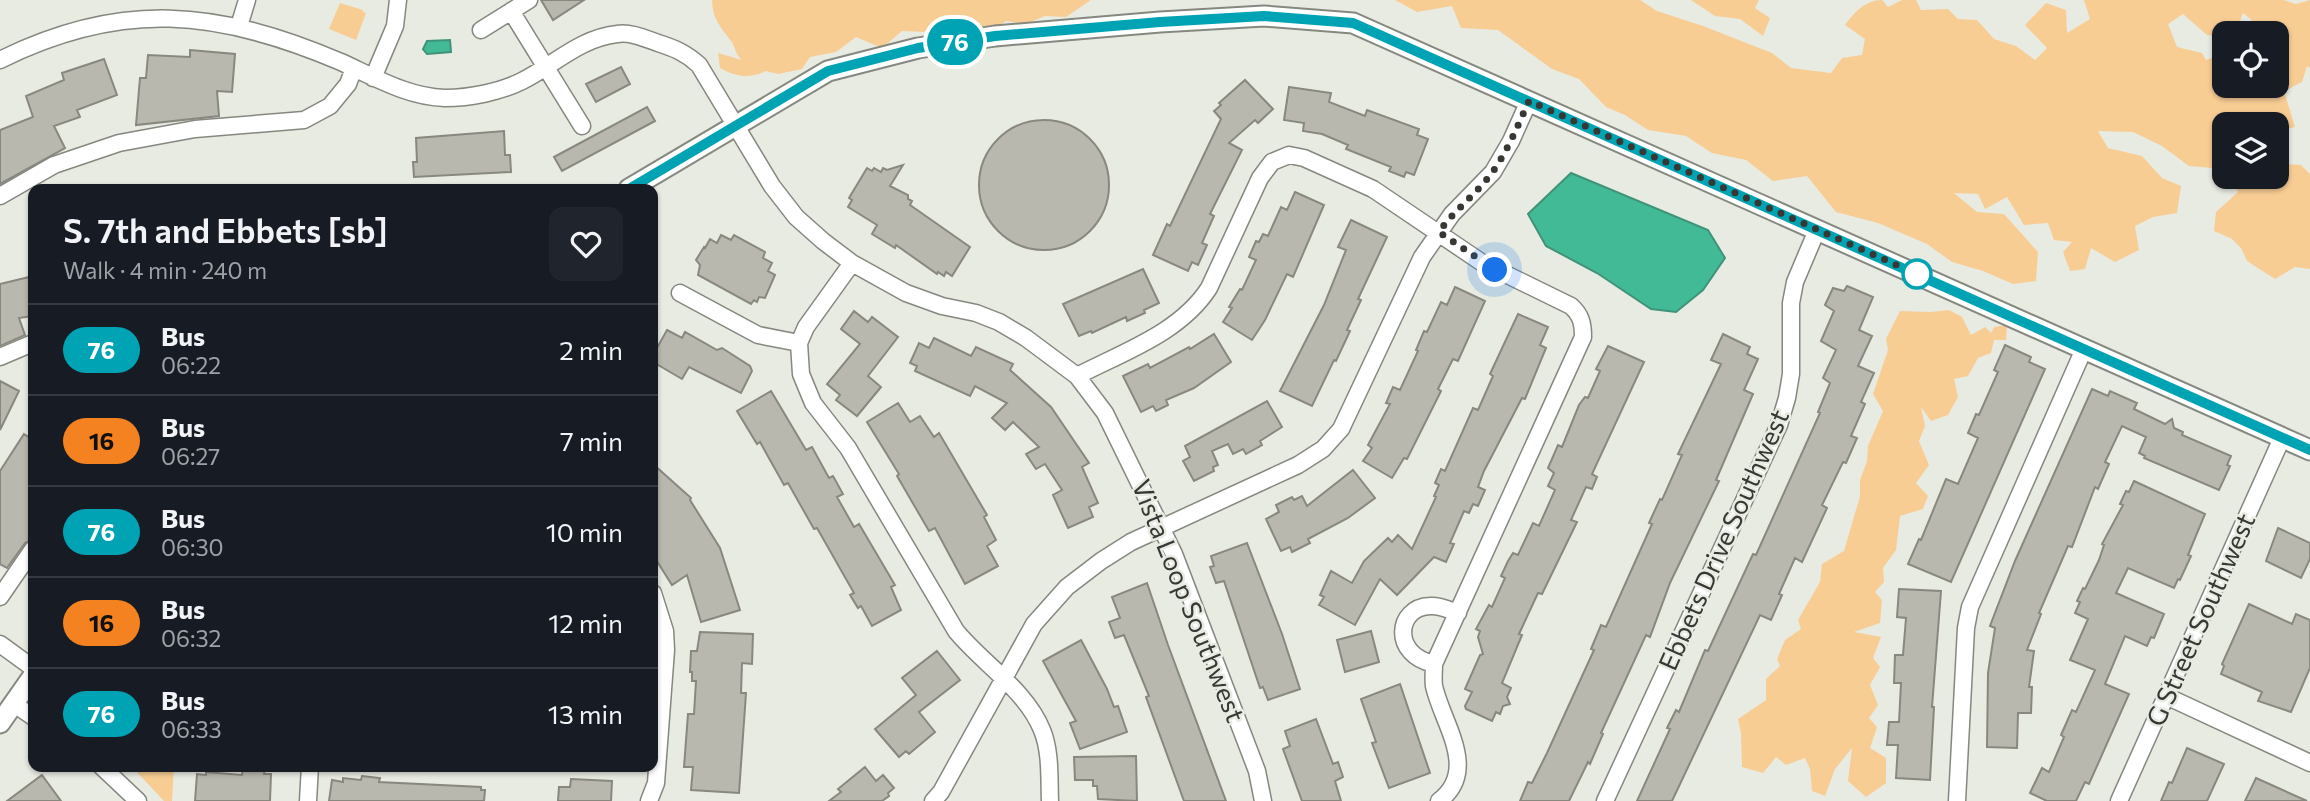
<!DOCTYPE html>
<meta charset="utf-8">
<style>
:root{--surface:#171b24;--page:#20242c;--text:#f1f3f6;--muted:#9ea1a6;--line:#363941}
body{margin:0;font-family:Commissioner,sans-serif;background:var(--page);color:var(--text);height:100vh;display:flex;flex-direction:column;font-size:26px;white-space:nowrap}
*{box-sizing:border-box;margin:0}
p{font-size:23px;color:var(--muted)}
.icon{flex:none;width:38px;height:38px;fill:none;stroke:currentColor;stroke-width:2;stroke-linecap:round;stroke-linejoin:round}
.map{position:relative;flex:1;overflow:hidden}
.sheet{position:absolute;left:28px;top:184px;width:630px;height:588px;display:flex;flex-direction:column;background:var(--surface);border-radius:14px;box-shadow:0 2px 5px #0004}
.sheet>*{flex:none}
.badge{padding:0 14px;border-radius:23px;font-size:24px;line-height:46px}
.buttons{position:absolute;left:2212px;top:21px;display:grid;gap:14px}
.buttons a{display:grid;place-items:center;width:77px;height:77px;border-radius:14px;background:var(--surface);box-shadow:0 2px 5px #0004;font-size:35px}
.you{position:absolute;width:35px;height:35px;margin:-18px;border:5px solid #fff;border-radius:50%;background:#1a73e8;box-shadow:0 0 0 10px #1a73e833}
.map>.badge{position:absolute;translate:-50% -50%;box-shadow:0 0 0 4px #fff}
.round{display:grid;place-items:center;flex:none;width:74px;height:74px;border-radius:14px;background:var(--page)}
.headline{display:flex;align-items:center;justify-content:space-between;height:119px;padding:0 35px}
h1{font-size:33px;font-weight:600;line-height:52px}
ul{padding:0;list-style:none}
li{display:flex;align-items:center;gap:21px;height:91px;padding:0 35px;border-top:2px solid var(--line)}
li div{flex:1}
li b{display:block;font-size:26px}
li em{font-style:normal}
li .badge{min-width:77px;font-weight:700;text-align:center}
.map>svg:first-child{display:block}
.green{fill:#f8cd94;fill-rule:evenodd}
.water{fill:#43ba96;stroke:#3f9379;stroke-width:2}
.building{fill:#b9b8ae;stroke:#89887f;stroke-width:2}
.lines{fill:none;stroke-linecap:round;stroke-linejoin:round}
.minor-casing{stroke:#85887f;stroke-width:19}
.tertiary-casing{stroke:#85887f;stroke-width:23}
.minor{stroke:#fff;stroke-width:16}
.tertiary{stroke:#fff;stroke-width:19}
.line-casing{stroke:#fff;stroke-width:16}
.line{stroke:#00a3b4;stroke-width:10}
.walk{stroke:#373834;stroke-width:7;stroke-dasharray:0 12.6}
.stop-dot{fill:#fff;stroke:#00a3b4;stroke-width:3.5}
.labels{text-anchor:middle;stroke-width:5;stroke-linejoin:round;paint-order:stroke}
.street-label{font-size:26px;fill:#373834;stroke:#e8ebe2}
</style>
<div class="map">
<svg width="2310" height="801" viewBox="0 0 2310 801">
<rect width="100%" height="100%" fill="#e8ebe2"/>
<path class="green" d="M712,0H1091L1066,17L1045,16L1026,24L1006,21L988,33L972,30L951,17L924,32L902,31L882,48L856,37L836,52L810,57L802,69L778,74L766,71C750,79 736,77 720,68L718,53L742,60C735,54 736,48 731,41C721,28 712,18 712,0Z
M1395,0H1640L1657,11L1703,26L1772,53L1791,68L1831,73L1842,58L1862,55L1865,39L1845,25C1854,13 1865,0 1882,0L1888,7L1902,0H1916L1921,10L1948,9L1958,19L1977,20L1994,39L2016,46L2035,60L2047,48L2025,25L2046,3L2066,10L2067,33L2090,19L2084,0H2283L2296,4L2310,0V68L2307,66L2302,82L2284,91L2295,127L2277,131V124H2224V169L2189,166L2162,146L2133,132L2098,131L2108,148L2142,156L2162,178L2181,186L2177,213L2153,217L2135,226L2139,250L2115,262L2091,248L2085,269L2070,271L2063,252L2072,242L2054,240L2048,223L2024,225L2007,197L1985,209L1978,194L1954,193L1977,212L2004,214L2038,252L2036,281L2013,284L1983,271L1952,262L1927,244L1878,223L1836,212L1807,176L1773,181L1746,160L1712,153L1686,136L1648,130L1625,115L1606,107L1579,79L1552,69L1498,30L1461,28L1452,6L1417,12ZM2243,13L2268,33H2277V36L2281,37L2277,48V86H2224V60L2217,56L2206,60L2202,53L2177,47L2168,24L2183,14L2207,35L2223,36L2224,33L2237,29Z
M1691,0H1759L1755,8L1770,18L1763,36L1740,19L1715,16Z
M340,3L363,10V12L366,13L356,40L329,29Z
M2277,151L2283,164L2301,165L2310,174V269L2295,267L2275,279L2247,261L2241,248L2232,239L2214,231L2216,212L2238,192L2230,177H2277Z
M1949,310L1962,317L1971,335L1985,327L1991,333L1994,327L2007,325L2006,340H1994L1991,353L1978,358L1968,376L1954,379L1958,397L1948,415L1931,421L1921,407L1925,426L1919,441L1929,465L1916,483L1928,496L1923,509L1900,516L1896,550L1883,568L1884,582L1875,592L1882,600L1880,623L1854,632L1881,637L1873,658L1880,667L1870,685L1878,705L1869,718L1877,727L1870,748L1886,758V783L1866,797L1848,781L1852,748L1835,769L1825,796L1812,791L1810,769L1805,758L1786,765L1776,757L1763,773L1742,767L1741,733L1738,719L1766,700V679L1780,666L1777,659L1785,640L1801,629L1798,620L1820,582L1822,564L1844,551L1860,496V480L1867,461L1868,446L1883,411L1873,394L1888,350L1886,339L1900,311L1931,312Z
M132,767H174L172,801H164Z"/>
<path class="water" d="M450,40L451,52L427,54L423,49L427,41Z
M1571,173L1708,230L1725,258L1703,290L1676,312L1651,309L1597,273L1546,246L1528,214Z"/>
<path class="building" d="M541,0H584L553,20Z
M190,50L235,54L232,92L217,91L219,116L136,125L140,78H146L148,55L190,57Z
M104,59L117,95L77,110L80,117L54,126L65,148L0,184V130L33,117L26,96L64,80L62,73Z
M621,67L630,84L596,102L586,84Z
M1245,80L1273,109L1258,123L1255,120L1229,143L1242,150L1210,214L1214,216L1202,243L1207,245L1198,265L1192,262L1188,271L1153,255L1167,224L1170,226L1221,119L1214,111L1221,105L1219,103Z
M1289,87L1331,93L1329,102L1365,116L1367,110L1419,129L1417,135L1428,139L1414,175L1406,172L1404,177L1389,171L1391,167L1346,149L1348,145L1322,134L1303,131L1304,123L1284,120Z
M647,107L655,121L562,171L554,157Z
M979 185a65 65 0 1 1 130 0a65 65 0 1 1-130 0Z
M504,131L505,155H510L511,172L414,177L413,162H417L416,138Z
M903,165L890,186L908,195V199L912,201L910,205L970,247L952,276L946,272L944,276L938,272L937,274L896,245L895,248L872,234L877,225L848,207L852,200L849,198L867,168L872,171L874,168L881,172L883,168L887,170Z
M1295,192L1324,205L1293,277L1287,274L1265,320L1252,340L1223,322L1232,308L1229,307L1240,289L1242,290L1256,260L1249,257L1256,241L1259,242L1263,234L1268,236L1281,207L1287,210Z
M1351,220L1387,237L1358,299L1361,300L1347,330L1350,331L1336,361L1334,360L1312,406L1280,391L1324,305L1346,250L1338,247Z
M721,235L731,240L734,235L765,252L763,258L772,263L768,271L775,275L765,298L759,297L757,302L754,300L751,304L698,275L700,265L696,260L704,247L705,248L710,239L717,243Z
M1143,269L1159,303L1144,310L1145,313L1127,321L1126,317L1092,333L1091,331L1079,336L1063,304Z
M29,277L33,295V316L19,318L25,335L0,346V284Z
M1847,286L1873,297L1859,330L1872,336L1858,366L1874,373L1861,402L1865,404L1851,436L1857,438L1846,463L1843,462L1822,505L1827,508L1802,562L1795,558L1779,594L1782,595L1771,620L1760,615L1672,801H1637L1670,729L1667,728L1676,710L1679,712L1705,650L1708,651L1753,554L1756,555L1820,413L1818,412L1830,383L1823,378L1836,350L1821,341L1834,311L1825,305L1833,288L1844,291Z
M1455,287L1485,301L1458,361L1453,359L1438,389L1441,391L1407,459L1404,458L1392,478L1363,461L1372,448L1368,445L1390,404L1386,403L1393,387L1400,390L1418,351L1416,350L1424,331L1427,332L1441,302L1447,305Z
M854,311L868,322L872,317L898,337L868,376L881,387L857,416L836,400L840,395L827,384L860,344L841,329Z
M1518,314L1548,327L1540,345L1546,348L1525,399L1522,398L1484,471L1478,487L1485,490L1478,506L1473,504L1469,513L1464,511L1450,543L1454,544L1446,562L1434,557L1397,595L1380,579L1355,625L1319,605L1324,597L1320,595L1331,571L1352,583L1364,561L1388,538L1392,542L1398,535L1412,549L1436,497L1434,496L1439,485L1435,483L1441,469L1445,471L1473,408L1478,410L1493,376L1490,374Z
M667,330L682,338L685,332L717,350L722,348L750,366L752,371L741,393L689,367L682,379L653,362V355Z
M1214,334L1231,362L1194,388L1166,400L1168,405L1156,411L1153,406L1141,412L1123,376L1148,364L1150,368L1189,347L1190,349Z
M1723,334L1750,347L1747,354L1758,359L1744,390L1753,394L1716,480L1719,481L1670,583L1650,637L1646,635L1601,733L1603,734L1590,764L1588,762L1569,801H1520L1528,782L1532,783L1547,753L1594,650L1591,649L1601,625L1606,627L1652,524L1649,523L1660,499L1662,500L1682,455L1678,454L1721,364L1711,360Z
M934,338L971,356L976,347L1013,364L1010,370L1051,407L1089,463L1082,467L1098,503L1089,507L1093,517L1068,528L1053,495L1062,490L1045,464L1036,469L1026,454L1039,447L1013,422L1005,430L992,418L1007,403L975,386L970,396L915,371L917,366L910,363L919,343L929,348Z
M2005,345L2031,357L2029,362L2045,369L1951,582L1908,564L1919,539L1921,540L1946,479L1958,484L1978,438L1968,433L1976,414L1979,415L1998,372L1994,370Z
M1608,346L1644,362L1592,474L1597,477L1592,489L1586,487L1571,520L1577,522L1542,594L1538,593L1519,634L1522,635L1502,683L1511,688L1507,697L1510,704L1503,706L1500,714L1496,712L1492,721L1466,709L1465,706L1472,692L1465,689L1480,655L1483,654L1478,637L1480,631L1476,629L1489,605L1492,607L1505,578L1501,576L1508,561L1513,553L1518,555L1533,523L1539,526L1555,490L1548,486L1554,473L1548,468L1558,445L1562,447L1579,405L1585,397L1588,398L1600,371L1596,369Z
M0,381L19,391L0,430Z
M2092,389L2108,396L2110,391L2137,403L2134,409L2165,424L2172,419L2174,428L2183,432L2182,435L2231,456L2227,465L2230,466L2219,490L2144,458L2145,456L2139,453L2146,437L2122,426L2105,462L2109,464L2098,489L2095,487L2072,547L2068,546L2039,613L2041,614L2027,650L2034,651L2029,687H2032L2031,713H2018L2017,748L1987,747L1988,673L1995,628L1990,626L2015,561Z
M771,391L806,450L812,447L829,478L833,476L843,494L837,497L854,527L859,524L895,585L891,587L901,610L872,626L861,606L858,608L850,595L854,593L817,528L814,529L788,483L784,485L760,442L757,444L737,411Z
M1267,401L1282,427L1260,441L1262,445L1246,454L1243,449L1233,454L1228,444L1212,451L1218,465L1213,467L1214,471L1194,481L1183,461L1190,457L1185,446Z
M898,403L910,422L920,416L934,437L939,433L987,515L984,517L996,540L987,546L998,566L965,584L935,528L929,531L897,476L899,474L867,422Z
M24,434L33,440V539L25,543L7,568L0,564V471Z
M653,464L691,498L690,500L720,548L740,610L701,622L687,575L672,585L653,555Z
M1353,470L1375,498L1348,518L1308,539L1310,543L1292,552L1290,547L1281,551L1266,519L1279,512L1276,505L1292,497L1294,500L1302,496L1307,506Z
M2134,481L2205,514L2188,555L2191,556L2180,580L2178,579L2174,588L2128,568L2116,593L2164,614L2154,638L2151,637L2147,646L2125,636L2105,684L2129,694L2089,784L2085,782L2076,801H2047L2030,793L2042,768L2049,772L2064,737L2061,735L2072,710L2076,712L2095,670L2070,660L2088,619L2075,613L2080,602L2077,601L2083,588L2085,589L2099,560L2104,545L2102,544L2123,505L2120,504L2126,491L2129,492Z
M2278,528L2310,543V559L2301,578L2266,561Z
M1247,543L1282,634L1300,689L1268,700L1263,687L1260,688L1224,581L1216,583L1210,567L1214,566L1211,556Z
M1147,583L1168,645L1226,801H1184L1146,697L1149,696L1124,635L1115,638L1109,622L1120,618L1112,597Z
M1899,589L1941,591L1932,707H1934L1930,780L1896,778L1898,745H1887L1889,722H1899L1901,683H1894L1895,655H1903L1906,618L1897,617Z
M2249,604L2292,624L2296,614L2310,620V668L2291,712L2258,701L2262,692L2221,674L2224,666L2222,664Z
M1371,631L1379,662L1345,672L1337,640Z
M700,632L753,634L752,664L742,663L741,693H746L739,793L691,790L693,767H684L688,714H694L696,681H692V672H690L691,651H697Z
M1081,640L1107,689L1114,707L1118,706L1127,732L1080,749L1070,723L1076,721L1043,661Z
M937,651L960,680L919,712L935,732L909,754L906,751L899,757L875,729L916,695L902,678Z
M1400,684L1430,773L1389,788L1372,743L1376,742L1361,699Z
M1316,719L1333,764L1338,762L1343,777L1335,781L1341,801H1302L1283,749L1290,746L1285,731Z
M2187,748L2224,764L2207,801H2161L2169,782L2172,783Z
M1136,756L1137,801L1098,799L1097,786H1093V780H1075L1074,757Z
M243,766H258L265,769L264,774H271L270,801H195L197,774L206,775V772L242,775Z
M865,767L876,781L883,775L894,788L888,793L889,796L882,801H829L841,792L838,789Z
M42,775L61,801H7Z
M362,776L380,778L379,782L481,787V790H485L484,801H329L332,780L343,782V778L361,780Z
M2256,778L2307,801H2245Z
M571,779L612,781L611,801H558L559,787H570Z"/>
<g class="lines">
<g class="minor-casing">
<path id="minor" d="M511,11L582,126
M240,23L247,0
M481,30L529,0
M0,60C121,0 217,9 341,62C374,77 408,97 445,98C470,98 500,92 522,81C554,65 580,38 617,34C631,32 644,38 658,43C674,48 686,53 699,65L772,186L796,217L823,241L852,263L906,293L942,306L976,313L999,322L1026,338L1077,376L1105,413L1174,554L1257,771L1263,801
M373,78L395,26L398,0
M0,196L54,165L119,143L195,129L304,120L330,106L348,84L354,68
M852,263L806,327L799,343L801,374L813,403L848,448L956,631C983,664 1026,690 1042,730C1051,752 1049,778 1050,801
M680,293L758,335L799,343
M0,357L33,343
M1077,376C1123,352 1180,333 1209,288L1260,178L1272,162L1289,155L1304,158L1373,189L1481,262L1571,306C1581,315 1583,323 1583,337L1434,664C1434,671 1433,679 1434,686C1442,723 1480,770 1439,801
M0,597L33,549
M0,644L33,668
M1434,664C1391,655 1396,607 1430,606C1440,605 1449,610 1458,613
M2166,696L2310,763
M14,704L33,717
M101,766L138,801
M308,801L310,766
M649,801L656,783L666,650L665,631L653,593
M933,801L941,792L1034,624L1067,587L1101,561L1131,542L1298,465L1323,449L1341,429L1422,257L1452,214L1493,172L1511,141L1529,101
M1605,801L1779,425L1787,398L1791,374V303L1795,282L1817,230
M1957,801L1966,628L1970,607L2084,349
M2119,801L2282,438"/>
</g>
<g class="tertiary-casing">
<path id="tertiary" d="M629,189L828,71L918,48L995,36L1160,22L1264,16L1353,23L2310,450
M0,723L33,676"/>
</g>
<use href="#minor" class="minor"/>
<use href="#tertiary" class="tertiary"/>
</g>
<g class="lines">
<g class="line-casing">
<path id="line" d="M629,189L828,71L918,48L995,36L1160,22L1264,16L1353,23L2310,450"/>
</g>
<use href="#line" class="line"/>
<path class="walk" d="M1495,270L1439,232C1455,209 1478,193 1494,170C1509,148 1518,125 1529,101L1917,274"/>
</g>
<circle class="stop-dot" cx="1917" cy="274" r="14"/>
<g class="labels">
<g class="street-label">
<text transform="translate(1724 540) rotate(-66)" y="9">Ebbets Drive Southwest</text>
<text transform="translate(1188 601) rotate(68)" y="9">Vista Loop Southwest</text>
<text transform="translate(2201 620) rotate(-66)" y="9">G Street Southwest</text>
</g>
</g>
</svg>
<div class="buttons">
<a><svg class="icon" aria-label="locate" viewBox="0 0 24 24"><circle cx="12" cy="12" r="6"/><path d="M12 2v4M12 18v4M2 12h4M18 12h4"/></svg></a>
<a><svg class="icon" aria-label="layers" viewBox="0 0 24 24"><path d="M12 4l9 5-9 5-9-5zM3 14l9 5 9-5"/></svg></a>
</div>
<div class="you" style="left:1495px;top:270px"></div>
<b class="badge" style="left:955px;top:42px;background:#00a3b4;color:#fff">76</b>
<section class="sheet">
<div class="headline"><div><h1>S. 7th and Ebbets [sb]</h1><p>Walk · 4 min · 240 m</p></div><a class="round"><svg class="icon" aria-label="heart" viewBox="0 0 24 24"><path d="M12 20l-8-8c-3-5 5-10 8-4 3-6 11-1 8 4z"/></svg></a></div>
<ul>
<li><span class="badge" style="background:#00a3b4;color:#fff">76</span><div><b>Bus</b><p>06:22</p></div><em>2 min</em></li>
<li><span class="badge" style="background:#f58220;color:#111">16</span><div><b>Bus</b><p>06:27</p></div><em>7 min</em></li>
<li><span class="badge" style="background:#00a3b4;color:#fff">76</span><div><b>Bus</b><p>06:30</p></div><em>10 min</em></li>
<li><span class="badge" style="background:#f58220;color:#111">16</span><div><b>Bus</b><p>06:32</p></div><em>12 min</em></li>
<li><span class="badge" style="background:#00a3b4;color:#fff">76</span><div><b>Bus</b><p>06:33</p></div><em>13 min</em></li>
</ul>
</section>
</div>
